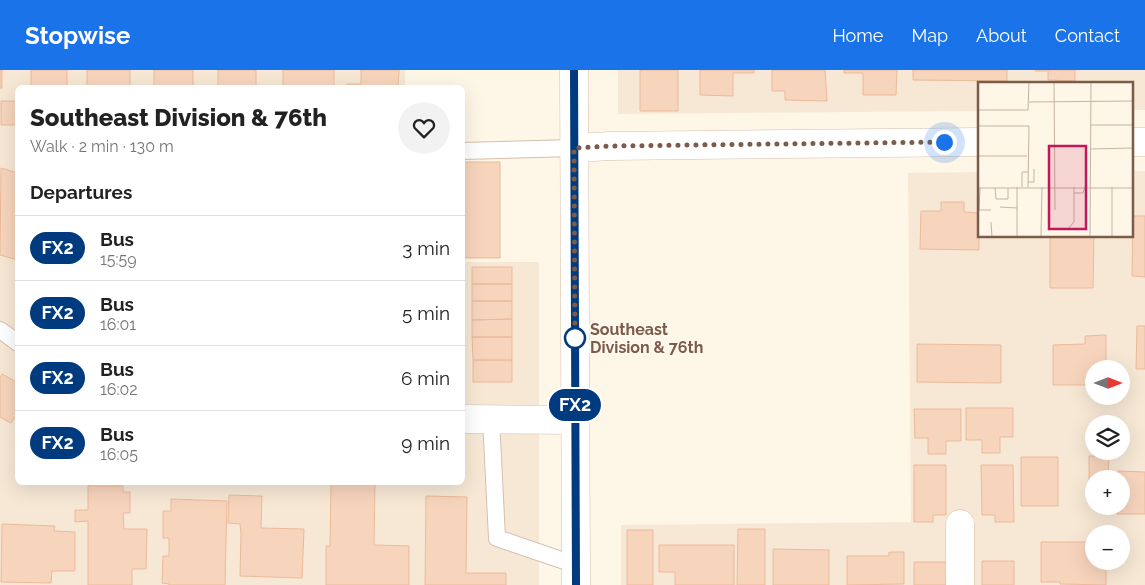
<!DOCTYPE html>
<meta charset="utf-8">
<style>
:root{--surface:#fff;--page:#f2f2f2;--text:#222;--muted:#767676;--line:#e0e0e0;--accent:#1a73e8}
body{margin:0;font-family:Raleway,sans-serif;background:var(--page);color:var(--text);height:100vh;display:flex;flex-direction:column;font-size:19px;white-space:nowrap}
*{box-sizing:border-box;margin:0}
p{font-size:16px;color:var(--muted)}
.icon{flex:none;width:28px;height:28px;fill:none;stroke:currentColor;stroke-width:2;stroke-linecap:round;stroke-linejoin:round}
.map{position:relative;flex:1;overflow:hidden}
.side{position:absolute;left:15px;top:15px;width:450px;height:400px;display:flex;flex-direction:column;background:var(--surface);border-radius:8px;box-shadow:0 5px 20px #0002}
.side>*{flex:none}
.badge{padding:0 10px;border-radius:16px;font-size:18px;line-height:32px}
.needle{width:32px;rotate:90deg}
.buttons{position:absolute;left:1085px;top:290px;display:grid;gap:10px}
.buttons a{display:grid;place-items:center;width:45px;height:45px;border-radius:50%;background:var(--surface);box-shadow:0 5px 20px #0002;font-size:25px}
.you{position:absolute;width:25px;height:25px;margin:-12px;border:4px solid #fff;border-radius:50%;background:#1a73e8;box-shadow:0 0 0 8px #1a73e833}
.map>.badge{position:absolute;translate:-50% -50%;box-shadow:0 0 0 2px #fff}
h2{padding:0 15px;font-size:19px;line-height:45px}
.round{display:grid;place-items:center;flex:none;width:52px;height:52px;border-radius:26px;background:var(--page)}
.head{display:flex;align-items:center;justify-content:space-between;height:85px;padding:0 15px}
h1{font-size:24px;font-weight:800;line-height:38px}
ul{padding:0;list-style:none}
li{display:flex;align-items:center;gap:15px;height:65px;padding:0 15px;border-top:1px solid var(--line)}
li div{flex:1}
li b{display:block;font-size:19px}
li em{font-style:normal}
li .badge{min-width:55px;font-weight:700;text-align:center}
header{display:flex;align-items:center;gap:30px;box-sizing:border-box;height:70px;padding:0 25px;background:var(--accent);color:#fff}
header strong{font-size:24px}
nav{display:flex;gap:28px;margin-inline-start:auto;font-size:18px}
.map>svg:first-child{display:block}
.residential{fill:#f7e8d5;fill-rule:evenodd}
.building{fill:#f7d4bc;stroke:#ebba9a}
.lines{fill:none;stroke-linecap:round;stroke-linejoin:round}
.lane-casing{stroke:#d5bfae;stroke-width:18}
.street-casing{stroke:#d5bfae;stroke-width:29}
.secondary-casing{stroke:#d8bfaa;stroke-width:29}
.lane{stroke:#fff;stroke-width:16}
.street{stroke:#fff;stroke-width:28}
.secondary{stroke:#fff;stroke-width:28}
.line-casing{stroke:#fff;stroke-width:11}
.line{stroke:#003b80;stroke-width:8}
.walk{stroke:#7c5b48;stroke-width:5;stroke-dasharray:0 9}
.stop-dot{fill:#fff;stroke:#003b80;stroke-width:2.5}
.labels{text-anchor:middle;stroke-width:4;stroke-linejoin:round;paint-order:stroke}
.stop-label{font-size:16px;font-weight:bold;fill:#7c5b48;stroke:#fff9f0;text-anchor:start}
.inset-road{fill:none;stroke:#c6b3a2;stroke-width:1}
.view{fill:#c2185b;fill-opacity:0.15;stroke:#c2185b;stroke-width:2.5}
.inset-edge{fill:none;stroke:#7c5b48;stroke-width:2.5}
</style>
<header>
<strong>Stopwise</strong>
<nav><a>Home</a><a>Map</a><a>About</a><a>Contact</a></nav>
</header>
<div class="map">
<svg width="1145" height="515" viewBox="0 0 1145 515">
<rect width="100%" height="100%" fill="#fef6e7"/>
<path class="residential" d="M0,0H405V18H18V412H462L463,192H539V515H0Z
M618,0H1145V40H1131V14H979V41L618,44Z
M1131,101H1145V515H621V455L911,452L908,103L979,102V166H1131ZM1094,299H1121V326H1094ZM1094,354H1121V381H1094ZM1094,409H1121V436H1094ZM1094,464H1121V491H1094Z"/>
<path class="building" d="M0,0H2V18H0Z
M31,0H67V18H31Z
M87,0H130V18H87Z
M154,0H193V18H154Z
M218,0H256V18H218Z
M283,0H334V18L283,16Z
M361,0H399L398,18H347V14H361Z
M640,0H678V41H640Z
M700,0H754V3H733V26L700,25Z
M772,0H825L827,31L785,30V21H772Z
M844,0H897L896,25H863V3H844Z
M913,0H1007V11L913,10Z
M1035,0H1075V11L1048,10V1H1035Z
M1,31H18V55H1Z
M462,92H500V188H462Z
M1,98L18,103V190L0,185Z
M941,132H964V142L979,143V180L920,179L921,141H941Z
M1133,146H1145V207L1132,206Z
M1050,166H1094L1093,218H1050Z
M472,197H512V214H472Z
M472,214H512V231H472Z
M472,231H512V249L472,250Z
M462,239H464L463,278H462Z
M512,249V267H472V250Z
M1137,256H1145V299H1136Z
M1106,265V299H1094V315H1053V275L1085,274V266Z
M472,267H512V290H473Z
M917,274L1001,275V313L917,312Z
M473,290H512V312H473Z
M2,304L18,313V343L11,353L0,347V308Z
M966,338H1013V367H1000V383H982V370H966Z
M914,339H961V371H946V384H928V368H915Z
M1089,386H1109L1108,409H1094V412H1089Z
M1021,387H1058V436H1021Z
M914,395H946V445H933V452H914Z
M981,395H1013L1014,452H995V445H982Z
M1118,401L1145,402V444H1117V436H1121V409H1117Z
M331,412H375L374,475L409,476V515H326V476H330Z
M88,416H123V422H130V443H123L124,459H147L146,499H132V515H88V451L75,452V440H88Z
M229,425L262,426L261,458L304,459L302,508L240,506L241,464L240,454L228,453Z
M426,426L467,427L466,503H506V515H425Z
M171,429L227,431L225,515H169V514L162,513L163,486H169V468H163V441H171Z
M2,454L55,456L54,461L75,462V501H52L51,513L1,512Z
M738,459H765V515H737Z
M627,460H653V515H627Z
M1041,472H1094V491H1106V515L1060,514V512H1041Z
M659,475H734V515H675V502H659Z
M773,479L829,480V515H773Z
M889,482H904V514L847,515V486H889Z
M982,491H1014V515H982Z
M914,492H947L946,515H914Z"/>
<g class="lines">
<g class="lane-casing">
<path id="lane" d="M462,81L574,78
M0,260L18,273
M491,349L497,468L576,495"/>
</g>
<g class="street-casing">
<path id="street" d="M1131,72H1145
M574,78L611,76L979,72
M462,349L575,350
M960,454V515"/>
</g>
<g class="secondary-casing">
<path id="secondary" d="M574,0L576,515"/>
</g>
<use href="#lane" class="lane"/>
<use href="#street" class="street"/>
<use href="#secondary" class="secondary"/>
</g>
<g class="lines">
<g class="line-casing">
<path id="line" d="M574,0L576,515"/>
</g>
<use href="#line" class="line"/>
<path class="walk" d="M575,268V274L574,78L611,76L944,72"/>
</g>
<circle class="stop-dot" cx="575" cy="268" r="10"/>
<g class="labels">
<g class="stop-label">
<text x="590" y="265">Southeast<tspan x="590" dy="18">Division &amp; 76th</tspan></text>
</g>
</g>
<g transform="translate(978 12)">
<rect width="155" height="155" fill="#fef6e7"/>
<path class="inset-road" d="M76,0L77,128M51,20L155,19M0,28H50L51,0M113,43H155M0,44H51L50,105M113,67L155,66M0,74H49M50,100H56V87M44,105V90H50M0,106H155M2,106L1,128H13M17,106L18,117H30V106M96,111H105L107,105M22,125L39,126M13,140L14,155M89,148L96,140V105M39,155V105M63,155L64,105M112,155L113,0M134,155V105"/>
<path class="view" d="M71,64H108V147H71Z"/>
<rect width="155" height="155" class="inset-edge"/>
</g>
</svg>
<div class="buttons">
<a><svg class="needle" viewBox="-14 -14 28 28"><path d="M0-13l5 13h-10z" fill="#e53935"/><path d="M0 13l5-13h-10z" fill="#767676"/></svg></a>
<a><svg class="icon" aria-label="layers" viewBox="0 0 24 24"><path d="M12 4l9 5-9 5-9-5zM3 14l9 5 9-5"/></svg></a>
<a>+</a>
<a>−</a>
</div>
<div class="you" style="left:944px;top:72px"></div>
<b class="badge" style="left:575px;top:335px;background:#003b80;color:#fff">FX2</b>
<section class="side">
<div class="head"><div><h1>Southeast Division &amp; 76th</h1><p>Walk · 2 min · 130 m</p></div><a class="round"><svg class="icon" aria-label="heart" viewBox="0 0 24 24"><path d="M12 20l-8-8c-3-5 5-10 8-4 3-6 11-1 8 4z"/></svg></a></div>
<h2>Departures</h2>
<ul>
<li><span class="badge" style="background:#003b80;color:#fff">FX2</span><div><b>Bus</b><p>15:59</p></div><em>3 min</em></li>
<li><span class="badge" style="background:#003b80;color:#fff">FX2</span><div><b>Bus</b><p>16:01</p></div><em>5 min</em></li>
<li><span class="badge" style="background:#003b80;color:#fff">FX2</span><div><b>Bus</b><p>16:02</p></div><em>6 min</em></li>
<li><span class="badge" style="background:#003b80;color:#fff">FX2</span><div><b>Bus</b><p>16:05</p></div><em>9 min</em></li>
</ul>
</section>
</div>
